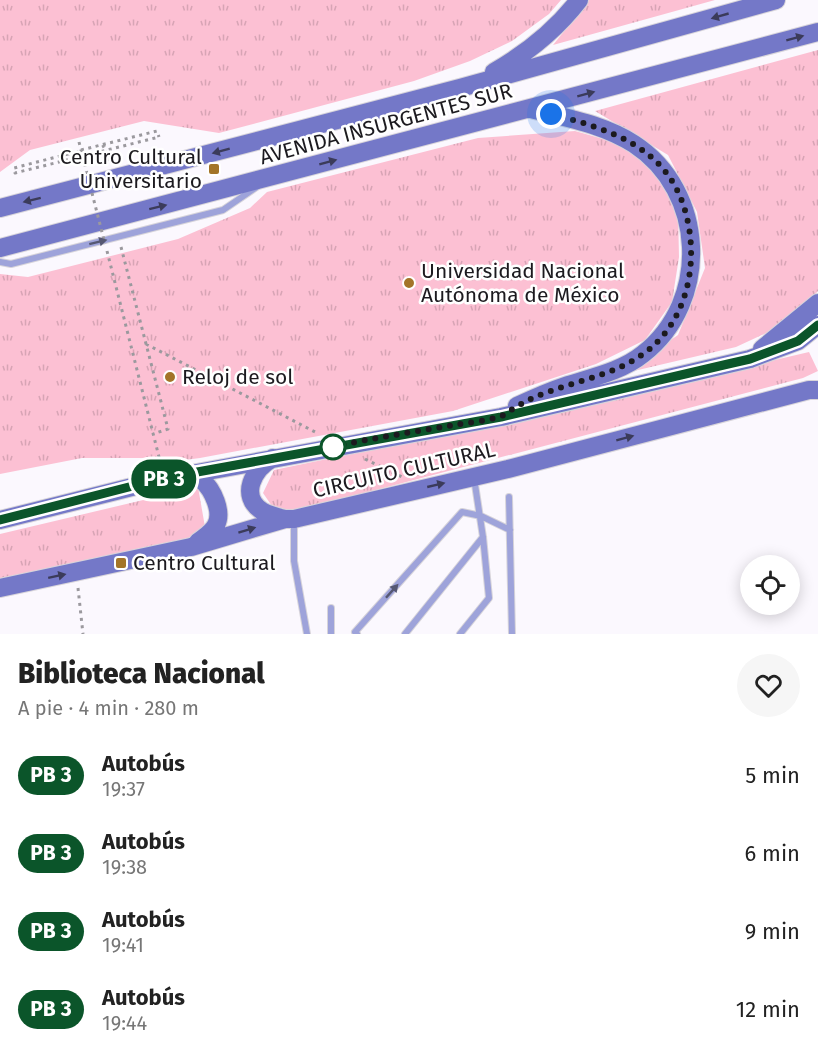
<!DOCTYPE html>
<html lang="es">
<meta charset="utf-8">
<style>
:root{--surface:#fff;--page:#f6f6f6;--text:#222;--muted:#767676}
body{margin:0;font-family:"Fira Sans",sans-serif;background:var(--page);color:var(--text);height:100vh;display:flex;flex-direction:column;font-size:22px;white-space:nowrap}
*{box-sizing:border-box;margin:0}
p{font-size:20px;color:var(--muted)}
.icon{flex:none;width:33px;height:33px;fill:none;stroke:currentColor;stroke-width:2;stroke-linecap:round;stroke-linejoin:round}
.map{position:relative;height:634px;overflow:hidden}
.details{display:flex;flex-direction:column;background:var(--surface);flex:1}
.details>*{flex:none}
.badge{padding:0 12px;border-radius:20px;font-size:21px;line-height:39px}
.fabs{position:absolute;left:740px;top:555px;display:grid;gap:12px}
.fabs a{display:grid;place-items:center;width:60px;height:60px;border-radius:50%;background:var(--surface);box-shadow:0 3px 15px #0003;font-size:30px}
.you{position:absolute;width:30px;height:30px;margin:-15px;border:4px solid #fff;border-radius:50%;background:#1a73e8;box-shadow:0 0 0 9px #1a73e833}
.map>.badge{position:absolute;translate:-50% -50%;box-shadow:0 0 0 3px #fff}
.round{display:grid;place-items:center;flex:none;width:63px;height:63px;border-radius:32px;background:var(--page)}
.overview{display:flex;align-items:center;justify-content:space-between;height:102px;padding:0 18px}
h1{font-size:28px;font-weight:800;line-height:45px}
ul{padding:0;list-style:none}
li{display:flex;align-items:center;gap:18px;height:78px;padding:0 18px}
li div{flex:1}
li b{display:block;font-size:22px}
li em{font-style:normal}
li .badge{min-width:66px;font-weight:700;text-align:center}
.map>svg:first-child{display:block}
.grass{fill:url(#grass-tufts)}
.lines{fill:none;stroke-linecap:round;stroke-linejoin:round}
.lane-casing{stroke:#d7d4da;stroke-width:8}
.secondary-casing{stroke:#d7d4da;stroke-width:20}
.path{stroke:#9b999e;stroke-width:3;stroke-dasharray:3 4.5;stroke-linecap:butt}
.lane{stroke:#9ea3da;stroke-width:6}
.secondary{stroke:#7478c8;stroke-width:18}
.path-bridge{stroke:#9b999e;stroke-width:3;stroke-dasharray:3 4.5;stroke-linecap:butt}
.oneway{fill:#3b3b5a}
.oneway2{fill:#565873}
.line-casing{stroke:#fff;stroke-width:14}
.line{stroke:#0b552a;stroke-width:9}
.walk{stroke:#1c1a1f;stroke-width:6;stroke-dasharray:0 10.8}
.poi-dot{fill:#a37428;stroke:#fff;stroke-width:2}
.stop-dot{fill:#fff;stroke:#0b552a;stroke-width:3}
.labels{text-anchor:middle;stroke-width:5;stroke-linejoin:round;paint-order:stroke}
.street-label{font-size:21px;fill:#1c1a1f;stroke:#fff}
.poi-label{font-size:21px;fill:#1c1a1f;stroke:#fff;text-anchor:start}
</style>
<div class="map">
<svg width="818" height="634" viewBox="0 0 818 634">
<defs>
<pattern id="grass-tufts" width="24" height="20" patternUnits="userSpaceOnUse" patternTransform="scale(1.5)"><rect width="24" height="20" fill="#fcc0d3"/><path d="M3 7l-1-3M5 7V3M7 7l1-3M15 17l-1-3M17 17v-4M19 17l1-3" fill="none" stroke="#d7a4b5"/></pattern>
</defs>
<rect width="100%" height="100%" fill="#fbf8fe"/>
<path class="grass" d="M0,0H561L549,14L512,41L470,61L414,81L219,133L144,121L30,150L0,172Z
M589,0H715L553,45Z
M818,50V291L786,324L736,347L621,374L678,335L705,268L697,212L668,155L595,111Z
M575,131L614,142L648,162L678,211L679,257L672,302L645,340L596,364L453,411L200,458L169,462L141,458H82L0,474V274L28,277L178,239L250,208L267,192L478,138Z
M809,352L818,371L803,378L296,511L276,512L263,493L274,470L549,413Z
M198,487L205,527L188,543L0,583V534Z"/>
<g class="lines">
<g class="lane-casing">
<path id="lane" d="M0,262L11,264L223,210L258,186
M509,497L512,634
M294,520V561L307,634
M331,634V608
M357,634L355,632L462,512L481,516L510,530
M405,634L483,537
M460,634L489,598L483,537L474,478"/>
</g>
<g class="secondary-casing">
<path id="secondary" d="M494,72C527,53 556,30 579,0
M0,208L460,88L776,0
M0,248L818,32
M762,349L818,303
M517,406C534,398 550,391 568,385C593,377 622,371 643,354C711,301 706,191 634,144C603,124 566,118 531,109
M273,458C253,469 239,496 262,511C269,515 277,517 285,519
M189,473C194,475 199,477 202,480C213,490 223,512 216,525C212,533 204,537 198,542
M0,520L164,479L501,417L750,359L798,341L818,325
M0,588L191,547L285,519H294L508,469L809,390H818"/>
</g>
<path class="path" d="M102,147L104,146L108,163
M81,150L157,131L159,137
M68,154L84,151
M121,247L168,429L153,434
M107,251L159,457L150,465
M146,344L317,433
M365,459L402,477
M78,588L83,634"/>
<use href="#lane" class="lane"/>
<use href="#secondary" class="secondary"/>
<path class="path-bridge" d="M79,142L105,244
M68,154L14,168L15,173L159,137"/>
</g>
<defs><path id="oneway-solid" d="M-6-.8H1V-3.2L6.5 0L1 3.2V.8H-6Z" transform="scale(1.5)"/></defs>
<g class="oneway">
<use href="#oneway-solid" transform="translate(720 16) rotate(164)"/>
<use href="#oneway-solid" transform="translate(795 38) rotate(-15)"/>
<use href="#oneway-solid" transform="translate(586 94) rotate(-15)"/>
<use href="#oneway-solid" transform="translate(221 151) rotate(165)"/>
<use href="#oneway-solid" transform="translate(328 162) rotate(-15)"/>
<use href="#oneway-solid" transform="translate(32 200) rotate(166)"/>
<use href="#oneway-solid" transform="translate(158 207) rotate(-14)"/>
<use href="#oneway-solid" transform="translate(625 438) rotate(-15)"/>
<use href="#oneway-solid" transform="translate(436 485) rotate(-13)"/>
<use href="#oneway-solid" transform="translate(247 530) rotate(-17)"/>
<use href="#oneway-solid" transform="translate(57 576) rotate(-12)"/>
</g>
<g class="oneway2">
<use href="#oneway-solid" transform="translate(98 242) rotate(-14)"/>
<use href="#oneway-solid" transform="translate(392 591) rotate(-48)"/>
</g>
<g class="lines">
<g class="line-casing">
<path id="line" d="M0,520L164,478L501,417L728,364L750,359L798,341L818,325"/>
</g>
<use href="#line" class="line"/>
<path class="walk" d="M333,447C372,438 414,432 454,425C468,423 484,421 498,417C504,416 509,411 514,408C526,401 538,395 551,391C581,380 614,374 640,356C685,327 699,268 687,218C671,148 612,130 551,114"/>
</g>
<g class="poi-dot">
<rect x="208" y="163" width="12" height="12" rx="3"/>
<circle cx="409" cy="283" r="6"/>
<circle cx="170" cy="377" r="6"/>
<rect x="115" y="557" width="12" height="12" rx="3"/>
</g>
<circle class="stop-dot" cx="333" cy="447" r="12"/>
<g class="labels">
<g class="street-label">
<text transform="translate(386 124) rotate(-15)" y="7">AVENIDA INSURGENTES SUR</text>
<text transform="translate(404 470) rotate(-13)" y="7">CIRCUITO CULTURAL</text>
</g>
<g class="poi-label">
<text x="202" y="164" text-anchor="end">Centro Cultural<tspan x="202" dy="24">Universitario</tspan></text>
<text x="421" y="278">Universidad Nacional<tspan x="421" dy="24">Autónoma de México</tspan></text>
<text x="182" y="384">Reloj de sol</text>
<text x="133" y="570">Centro Cultural</text>
</g>
</g>
</svg>
<div class="fabs">
<a><svg class="icon" aria-label="locate" viewBox="0 0 24 24"><circle cx="12" cy="12" r="6"/><path d="M12 2v4M12 18v4M2 12h4M18 12h4"/></svg></a>
</div>
<div class="you" style="left:551px;top:114px"></div>
<b class="badge" style="left:164px;top:479px;background:#0b552a;color:#fff">PB 3</b>
</div>
<section class="details">
<div class="overview"><div><h1>Biblioteca Nacional</h1><p>A pie · 4 min · 280 m</p></div><a class="round"><svg class="icon" aria-label="heart" viewBox="0 0 24 24"><path d="M12 20l-8-8c-3-5 5-10 8-4 3-6 11-1 8 4z"/></svg></a></div>
<ul>
<li><span class="badge" style="background:#0b552a;color:#fff">PB 3</span><div><b>Autobús</b><p>19:37</p></div><em>5 min</em></li>
<li><span class="badge" style="background:#0b552a;color:#fff">PB 3</span><div><b>Autobús</b><p>19:38</p></div><em>6 min</em></li>
<li><span class="badge" style="background:#0b552a;color:#fff">PB 3</span><div><b>Autobús</b><p>19:41</p></div><em>9 min</em></li>
<li><span class="badge" style="background:#0b552a;color:#fff">PB 3</span><div><b>Autobús</b><p>19:44</p></div><em>12 min</em></li>
</ul>
</section>
